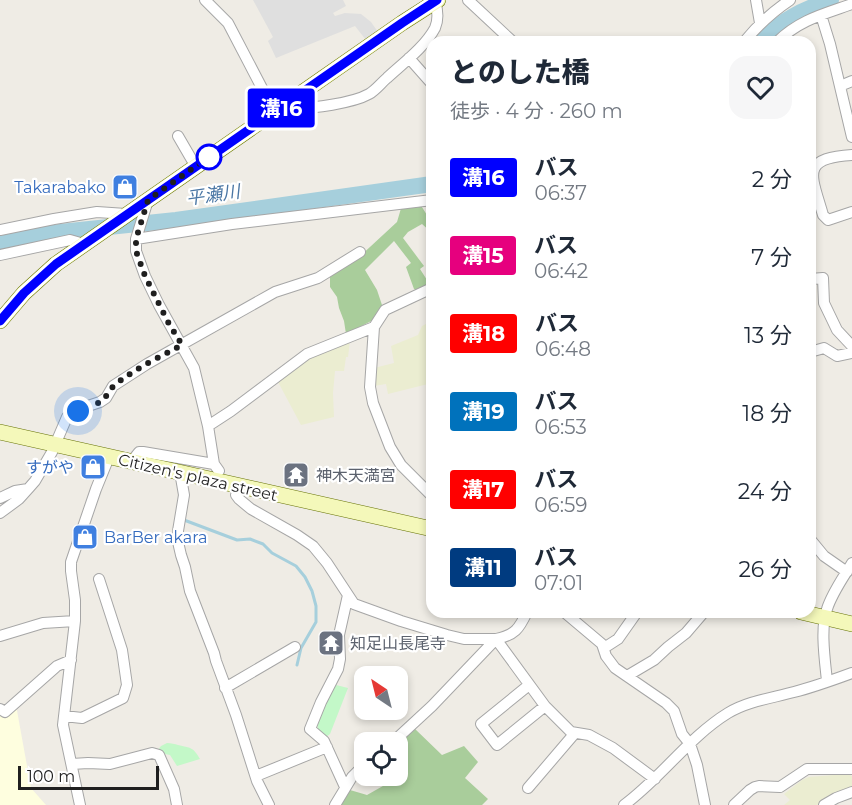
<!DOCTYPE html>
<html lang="ja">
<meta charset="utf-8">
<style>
:root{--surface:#fff;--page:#f6f6f7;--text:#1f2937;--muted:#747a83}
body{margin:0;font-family:Montserrat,"Noto Sans JP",sans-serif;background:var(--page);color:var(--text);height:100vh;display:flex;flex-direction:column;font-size:22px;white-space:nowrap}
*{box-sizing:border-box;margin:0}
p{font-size:20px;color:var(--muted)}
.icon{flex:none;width:33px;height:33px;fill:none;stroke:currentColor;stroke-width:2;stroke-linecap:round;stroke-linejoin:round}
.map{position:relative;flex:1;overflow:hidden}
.panel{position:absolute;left:426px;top:36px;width:390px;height:582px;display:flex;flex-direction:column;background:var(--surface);border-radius:18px;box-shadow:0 3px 9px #0003}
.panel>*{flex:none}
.badge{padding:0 12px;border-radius:4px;font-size:21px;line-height:39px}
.needle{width:39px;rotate:325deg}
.tools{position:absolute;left:354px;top:666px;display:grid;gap:12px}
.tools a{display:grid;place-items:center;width:54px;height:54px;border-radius:12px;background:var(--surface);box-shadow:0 3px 9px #0003;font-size:30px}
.scale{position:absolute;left:18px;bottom:15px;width:141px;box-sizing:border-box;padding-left:6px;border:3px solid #1f1f1f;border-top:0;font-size:16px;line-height:21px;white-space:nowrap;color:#1f1f1f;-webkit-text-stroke:4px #fff;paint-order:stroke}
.you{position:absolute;width:30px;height:30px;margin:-15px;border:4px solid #fff;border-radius:50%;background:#1a73e8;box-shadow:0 0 0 9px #1a73e833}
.map>.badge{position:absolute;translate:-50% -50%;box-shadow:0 0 0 3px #fff}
.round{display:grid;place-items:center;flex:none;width:63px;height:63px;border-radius:18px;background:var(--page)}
.overview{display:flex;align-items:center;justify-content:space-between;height:102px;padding:0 24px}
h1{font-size:28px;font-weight:800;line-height:45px}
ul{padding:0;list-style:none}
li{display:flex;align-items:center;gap:18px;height:78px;padding:0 24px}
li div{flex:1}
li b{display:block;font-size:22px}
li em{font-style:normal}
li .badge{min-width:66px;font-weight:700;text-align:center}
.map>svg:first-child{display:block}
.education{fill:#fefedf}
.farmland{fill:#ebedd1}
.forest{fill:#a9cd9b}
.park{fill:#c3f8c8}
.parking{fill:#dfdfdf}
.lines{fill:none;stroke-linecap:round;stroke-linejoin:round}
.stream{stroke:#a6cfdc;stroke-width:3}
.river{stroke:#a6cfdc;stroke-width:16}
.street-casing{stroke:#a6a6a6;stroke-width:12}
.secondary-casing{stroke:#677308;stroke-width:16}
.street{stroke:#fff;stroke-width:10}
.secondary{stroke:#f4f8ba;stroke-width:15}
.line-casing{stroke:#fff;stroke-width:14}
.line{stroke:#00f;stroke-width:9}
.walk{stroke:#1f1f1f;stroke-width:6;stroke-dasharray:0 10.8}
.stop-dot{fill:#fff;stroke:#00f;stroke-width:3}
.labels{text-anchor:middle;stroke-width:4.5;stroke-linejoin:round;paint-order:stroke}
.shop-label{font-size:16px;fill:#366cbe;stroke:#fff;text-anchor:end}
.worship-label{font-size:16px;fill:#5b616d;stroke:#fff;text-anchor:start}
.street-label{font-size:16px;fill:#1f1f1f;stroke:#fff}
.water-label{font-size:18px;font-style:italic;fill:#4a76a4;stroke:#fff}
</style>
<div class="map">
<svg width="852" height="805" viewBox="0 0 852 805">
<rect width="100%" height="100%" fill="#efece5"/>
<path class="education" d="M16,705L31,788L46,805H0V714Z"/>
<path class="farmland" d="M432,321V383L388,394L386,384L374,386V368L394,363L391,346L418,335L422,326Z
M350,341L348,357H346L344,371H335L333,393L334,417L301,425L277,380L301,362Z
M847,774L852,776V788L817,805H784L790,800L784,794L802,780L809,777Z"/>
<path class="forest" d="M420,204L432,223V233L422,224L408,232L403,238L424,266L420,269L427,280L432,279V283L417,290L414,289L406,267L411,263L394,241L365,270L377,290L383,308L375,319L346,334L344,321L339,308L337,297L330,287V276L357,259L397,222L402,205Z
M414,728L442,755L464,746L478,762L465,778L488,799L482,805H340L350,790L367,795L390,782L387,776H398V744Z"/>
<path class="park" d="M336,685L348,688L330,734L326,737L318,732C315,715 328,699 336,685Z
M167,743C171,743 175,744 178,745C191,748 193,747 200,759L177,766L170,755L165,754L163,751L158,750L161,746Z"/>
<path class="parking" d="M253,0H343L346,6L333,13L335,16L345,13L361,14L371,22L378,32L366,40L355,26L276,58L268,41L273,37Z"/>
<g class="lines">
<path class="stream" d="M184,520L237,540L250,539L263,544L272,553L296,566L305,577L312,591L316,606V622L301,648L297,665"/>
<path class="river" d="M761,42C780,20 804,9 831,0
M0,244L41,234L176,220L432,184"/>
<g class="street-casing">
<path id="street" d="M205,0L228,23L275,113
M468,0L513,42
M756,0L760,23
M821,15L830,44L852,137
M744,42C758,25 772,12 790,0
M777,42C799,20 824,14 852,4
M409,58L432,84
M840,86L852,81
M288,103L292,108C312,109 353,103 369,94C376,90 381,83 387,78C402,64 425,47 435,28C439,19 438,11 435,1
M178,136L196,167
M852,155C799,158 812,176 823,215L828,220L852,212
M148,200L136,239V251L145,276L159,305L194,368L208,426L214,464L219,471
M0,230L54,219L97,212L126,214
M136,239L232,224L432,200
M0,255L70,240L84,244
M810,279L823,278L824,303L837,330L852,346
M374,327L370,387L373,403L390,447L401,465L432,496
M810,352L824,348L837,356L852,353
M208,426L231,411L307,354L374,327L385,310L432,288
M131,462L139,452H143L214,464
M180,472L184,495L178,531V542L181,555L185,567L190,591L214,653L216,661L236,715L257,781L269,805
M236,495L239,499L251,509L297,535L313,546L327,563L354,604L401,621L447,635L464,639H496L545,706L571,732L589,735L613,748L655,779
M0,498L15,491L28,489L35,481L52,452L67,417L88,406L100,402L106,398L113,386L147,364L275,292L318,278L360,252
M0,513L19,499L28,489
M810,539L824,556L847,572
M564,612L602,644L606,656L615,668L666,703L674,711L682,734L690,744L697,765L705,805
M0,636L43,623L75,621
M604,648L618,639L637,612
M627,676L654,660L668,647L686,633L704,612
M827,681C825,661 820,628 827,609C832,593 843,578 852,563
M529,685L481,724L497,745L545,706
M225,688L295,647
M0,709L5,712L57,666L71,660
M64,716L82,718L123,698L127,685L122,650L99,579
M393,742L432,706L496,639C515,635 519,629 527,612
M72,764L88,763L110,764L152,753L159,755L174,789L177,805
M256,776L327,747
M345,787L324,741L310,729L321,702L338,669L340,659L339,635L348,595
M528,788L575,733
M80,805L63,725L75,621V600L71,571V562L96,489L109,457
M335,805L352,777L364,765
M624,805C661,778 689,737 728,713C748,701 772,698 794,692C814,687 833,680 852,673
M734,805L750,790L755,787L759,786L780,787L807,769H852
M824,805L836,798L852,792"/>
</g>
<g class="secondary-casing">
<path id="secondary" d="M0,321L24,293L56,264L402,23L438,0
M0,432L432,529
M801,612L852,624"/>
</g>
<use href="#street" class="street"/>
<use href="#secondary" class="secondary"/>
</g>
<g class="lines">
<g class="line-casing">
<path id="line" d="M0,321L24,293L56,264L402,23L437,0"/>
</g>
<use href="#line" class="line"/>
<path class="walk" d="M78,411C85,408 93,406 100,402C107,398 109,389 116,384C136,368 160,357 182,345L168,322L145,276L136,251V239L148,200L209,157"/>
</g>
<defs>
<g id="shop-square" transform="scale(1.35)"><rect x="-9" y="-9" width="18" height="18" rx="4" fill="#3f7fe0" stroke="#fff"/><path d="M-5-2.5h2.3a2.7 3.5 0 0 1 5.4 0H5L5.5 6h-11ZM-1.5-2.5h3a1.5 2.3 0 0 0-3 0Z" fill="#fff"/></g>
<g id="temple-square" transform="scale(1.35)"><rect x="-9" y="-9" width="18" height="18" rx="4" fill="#6b7280" stroke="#fff"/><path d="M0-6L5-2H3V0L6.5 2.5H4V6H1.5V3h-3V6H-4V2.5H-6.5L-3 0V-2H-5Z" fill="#fff"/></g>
</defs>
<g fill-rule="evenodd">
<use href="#shop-square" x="125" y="187"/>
<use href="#shop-square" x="93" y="467"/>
<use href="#temple-square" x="296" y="475"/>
<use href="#shop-square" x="85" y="537"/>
<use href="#temple-square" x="331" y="643"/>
</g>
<circle class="stop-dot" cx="209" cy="157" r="12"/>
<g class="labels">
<g class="shop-label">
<text x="106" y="193">Takarabako</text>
<text x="74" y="473">すがや</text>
<text x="104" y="543" text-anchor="start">BarBer akara</text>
</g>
<g class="worship-label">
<text x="316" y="481">神木天満宮</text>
<text x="350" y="649">知足山長尾寺</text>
</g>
<g class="street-label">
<text transform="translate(198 477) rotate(13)" y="6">Citizen's plaza street</text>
</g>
<g class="water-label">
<text transform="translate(213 195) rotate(-8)" y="6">平瀬川</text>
</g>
</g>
</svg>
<div class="tools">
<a><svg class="needle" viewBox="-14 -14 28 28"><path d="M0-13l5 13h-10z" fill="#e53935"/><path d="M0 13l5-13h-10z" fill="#747a83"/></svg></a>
<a><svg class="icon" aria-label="locate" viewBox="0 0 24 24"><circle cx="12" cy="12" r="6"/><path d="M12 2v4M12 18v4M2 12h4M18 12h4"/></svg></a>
</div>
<div class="scale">100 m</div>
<div class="you" style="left:78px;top:411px"></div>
<b class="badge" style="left:281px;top:108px;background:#00f;color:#fff">溝16</b>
<section class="panel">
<div class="overview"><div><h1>とのした橋</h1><p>徒歩 · 4 分 · 260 m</p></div><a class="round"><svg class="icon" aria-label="heart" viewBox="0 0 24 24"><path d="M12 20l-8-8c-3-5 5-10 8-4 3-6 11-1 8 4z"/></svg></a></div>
<ul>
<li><span class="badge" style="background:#00f;color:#fff">溝16</span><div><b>バス</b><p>06:37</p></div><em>2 分</em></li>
<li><span class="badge" style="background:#e6007e;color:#fff">溝15</span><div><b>バス</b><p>06:42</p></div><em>7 分</em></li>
<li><span class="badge" style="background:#f00;color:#fff">溝18</span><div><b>バス</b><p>06:48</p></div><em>13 分</em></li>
<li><span class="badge" style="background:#0072bc;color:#fff">溝19</span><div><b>バス</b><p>06:53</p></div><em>18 分</em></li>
<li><span class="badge" style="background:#f00;color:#fff">溝17</span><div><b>バス</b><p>06:59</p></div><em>24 分</em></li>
<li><span class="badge" style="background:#003b80;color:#fff">溝11</span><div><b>バス</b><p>07:01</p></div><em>26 分</em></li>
</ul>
</section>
</div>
